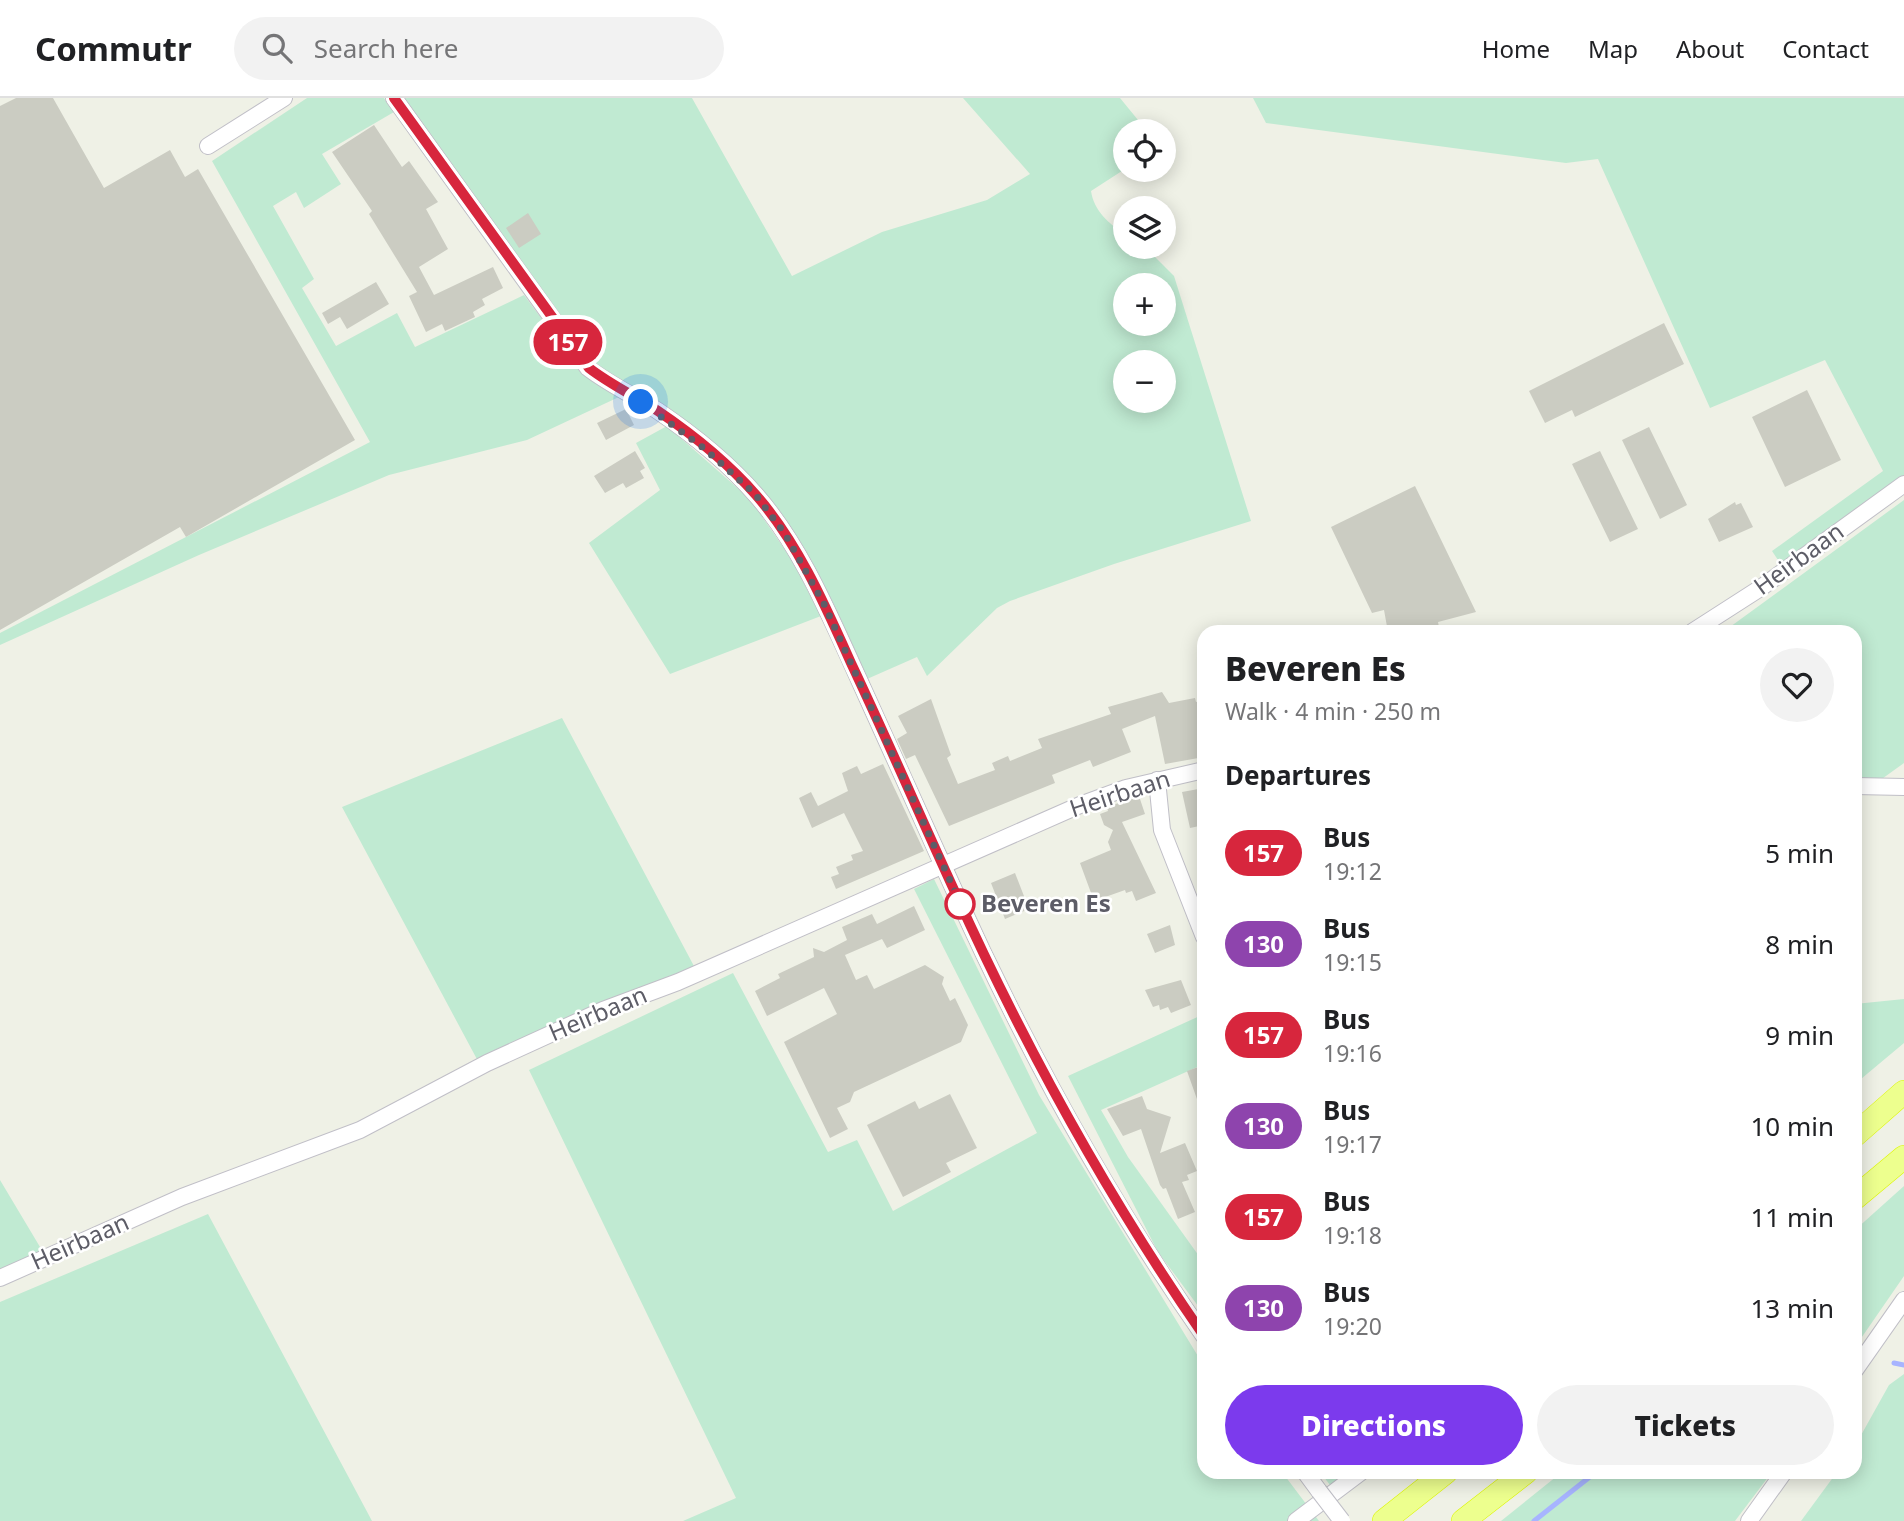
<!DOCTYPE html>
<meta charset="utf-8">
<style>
:root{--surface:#fff;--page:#f2f2f2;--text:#202124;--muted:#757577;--line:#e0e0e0;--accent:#7c3aed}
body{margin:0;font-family:"Noto Sans",sans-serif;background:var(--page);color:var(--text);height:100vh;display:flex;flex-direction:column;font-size:26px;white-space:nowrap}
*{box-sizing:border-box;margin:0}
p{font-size:23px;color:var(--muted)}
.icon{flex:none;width:38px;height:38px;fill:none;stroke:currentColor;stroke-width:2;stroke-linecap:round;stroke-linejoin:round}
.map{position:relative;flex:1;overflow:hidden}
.panel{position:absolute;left:1197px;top:527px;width:665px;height:854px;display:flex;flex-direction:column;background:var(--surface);border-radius:21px;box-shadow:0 4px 18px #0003}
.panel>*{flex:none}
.badge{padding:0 14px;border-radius:23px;font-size:24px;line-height:46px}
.tools{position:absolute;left:1113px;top:21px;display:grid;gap:14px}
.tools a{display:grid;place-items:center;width:63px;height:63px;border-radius:50%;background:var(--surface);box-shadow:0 4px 18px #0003;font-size:35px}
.you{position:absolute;width:35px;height:35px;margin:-18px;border:5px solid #fff;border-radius:50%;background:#1a73e8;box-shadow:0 0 0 10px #1a73e833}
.map>.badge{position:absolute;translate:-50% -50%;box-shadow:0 0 0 4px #fff}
h2{padding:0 28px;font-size:26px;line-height:63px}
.round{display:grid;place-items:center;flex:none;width:74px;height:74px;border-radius:37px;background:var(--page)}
.head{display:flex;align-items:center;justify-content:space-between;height:119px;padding:0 28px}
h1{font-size:33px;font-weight:800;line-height:52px}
.action{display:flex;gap:14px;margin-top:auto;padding:14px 28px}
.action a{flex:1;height:80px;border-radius:42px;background:var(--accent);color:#fff;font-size:28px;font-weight:800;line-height:80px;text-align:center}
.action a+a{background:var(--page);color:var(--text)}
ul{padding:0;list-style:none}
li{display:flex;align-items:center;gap:21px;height:91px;padding:0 28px}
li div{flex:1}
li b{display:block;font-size:26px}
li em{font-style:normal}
li .badge{min-width:77px;font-weight:700;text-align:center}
header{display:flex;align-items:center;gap:42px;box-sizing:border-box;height:98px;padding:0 35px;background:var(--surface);border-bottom:2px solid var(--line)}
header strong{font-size:33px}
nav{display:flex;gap:38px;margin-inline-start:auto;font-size:24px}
.search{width:490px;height:63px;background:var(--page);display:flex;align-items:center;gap:18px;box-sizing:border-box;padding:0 24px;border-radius:38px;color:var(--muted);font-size:26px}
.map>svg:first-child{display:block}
.green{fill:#c0ead2;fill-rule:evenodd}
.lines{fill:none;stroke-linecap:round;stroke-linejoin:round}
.stream{stroke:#a7b4ff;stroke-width:5}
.building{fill:#cbccc2}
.minor-casing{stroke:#c0bfc7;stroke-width:18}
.highway-casing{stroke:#ddf600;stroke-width:24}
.minor{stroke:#fff;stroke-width:16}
.highway{stroke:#edff8e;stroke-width:23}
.minor-bridge-casing{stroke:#c0bfc7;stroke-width:18;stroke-linecap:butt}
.minor-bridge{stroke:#fff;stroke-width:16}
.line-casing{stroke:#fff;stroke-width:16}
.line{stroke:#d7263d;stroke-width:10}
.walk{stroke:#5d5d67;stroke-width:7;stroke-dasharray:0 12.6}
.stop-dot{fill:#fff;stroke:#d7263d;stroke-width:3.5}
.labels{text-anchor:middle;stroke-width:5;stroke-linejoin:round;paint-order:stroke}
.street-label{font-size:24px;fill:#5d5d67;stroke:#fff}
.stop-label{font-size:24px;font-weight:bold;fill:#5d5d67;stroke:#fff;text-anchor:start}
</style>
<header>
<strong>Commutr</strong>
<div class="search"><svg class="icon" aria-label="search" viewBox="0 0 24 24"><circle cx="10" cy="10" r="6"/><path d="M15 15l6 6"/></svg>Search here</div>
<nav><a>Home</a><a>Map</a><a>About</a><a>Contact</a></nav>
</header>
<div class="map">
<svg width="1904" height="1423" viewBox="0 0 1904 1423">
<rect width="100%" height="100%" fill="#eff1e6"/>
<path class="green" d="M307,0H384L394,14L322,56L341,86L304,110L296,94L273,108L314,181L302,190L336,248L397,215L415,249L524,197C553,236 578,272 619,299L527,342L389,377L199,457L0,547V535L370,344L212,63Z
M403,0H692L792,178L882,134L987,102L1030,76L963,0H1120L1147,33H1125V71L1091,93C1094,113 1109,126 1125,136V149H1145L1174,178L1251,423L1114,466L1010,503L997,510L927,578L917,559L867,581L805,455L781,415L745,377L603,272L581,250ZM1125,187H1164V226H1125ZM1125,264H1164V303H1125Z
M1253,0H1904V378L1782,468L1772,453L1883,373L1825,262L1710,310L1598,61L1566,65L1266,25Z
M667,328L750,401L792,462L821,518L670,576L589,445L660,392L636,345Z
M1904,402V665L1879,683L1855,684V534H1723Z
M562,620L695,870L479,965L342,709Z
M934,781L1039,997L1204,1268V1374H1282L1319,1423H683L736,1400L529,972L733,875L828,1054L857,1042L893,1113L1037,1035L914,791Z
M1904,901V945L1855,986V906Z
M1204,916V966L1101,1012L1128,1059L1204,1165V1216L1158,1154L1068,978Z
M0,1082L46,1159L0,1179Z
M1904,1088V1178L1855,1249V1132Z
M208,1116L372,1423H0V1204Z
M1904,1276V1423H1801L1837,1374H1855V1348L1889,1287Z
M1320,1374H1349L1330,1387Z
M1562,1374H1772L1735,1423H1501Z"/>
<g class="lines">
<path class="stream" d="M1894,1265L1904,1267
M1534,1423L1596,1374"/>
</g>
<path class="building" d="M16,0H53L104,90L170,52L185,79L198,71L355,342L186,439L180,429L0,532V8Z
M374,27L402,69L409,63L438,104L426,111L448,151L419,169L434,197L493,169L503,190L482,201L485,207L473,214L475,219L445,233L442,226L426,234L409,198L417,194L369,116L372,113L332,54Z
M528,115L541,136L519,150L506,130Z
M376,184L389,206L347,231L340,219L328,226L322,215Z
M1664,225L1684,266L1575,319L1572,312L1545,325L1529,293Z
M1807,292L1841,362L1785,389L1752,319Z
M626,311L634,327L606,342L597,325Z
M1649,329L1687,407L1660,421L1622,342Z
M635,353L645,370L640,373L644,380L626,390L623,385L605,395L594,378Z
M1600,353L1638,431L1610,444L1572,366Z
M1415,388L1476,514L1438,524L1440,534H1388L1384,512L1372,515L1331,429Z
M1735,404L1736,407L1741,405L1753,429L1719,444L1708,421Z
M1162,594L1169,605L1195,600L1196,604L1204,602V659L1165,666L1155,618L1122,631L1131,654L1093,669L1090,662L1052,677L1055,685L949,728L915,657L906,661L897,641L907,635L898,618L931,601L951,657L947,660L958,686L995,672L992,665L1008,658L1010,663L1042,650L1038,641L1111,616L1108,609Z
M883,666L924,753L836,791L831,779L839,776L836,769L853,762L851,757L863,753L844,715L812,730L799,700L811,694L818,708L848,693L842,675L857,668L861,676Z
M1204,690V727L1190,730L1182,694Z
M1139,698L1145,716L1122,724L1156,795L1136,803L1132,793L1126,795L1125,792L1094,803L1080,765L1111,752L1108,744L1113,732L1104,727L1100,716L1108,713L1107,709Z
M1015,775L1029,811L1005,821L991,785Z
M914,808L925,832L887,850L882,841L845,857L856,882L867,877L874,891L925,867L944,879L942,886L950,903L955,900L968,927L961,944L854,994L850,1004L837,1010L848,1031L830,1040L784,944L837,916L824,890L767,918L755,893L780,880L778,876L814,859L813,850L824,854L847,842L842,829L872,816L877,826Z
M1170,827L1175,847L1155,855L1147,836Z
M1181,882L1191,907L1171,915L1168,909L1160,912L1159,907L1153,909L1145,892Z
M1204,967V1018H1203L1187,973Z
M950,996L977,1050L946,1065L951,1074L903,1099L867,1027L915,1003L919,1011Z
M1142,998L1147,1011L1171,1019L1160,1055L1185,1045L1197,1073L1187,1077L1189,1082L1182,1084L1195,1114L1178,1121L1166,1090L1163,1091L1160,1087L1141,1031L1123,1038L1107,1011Z"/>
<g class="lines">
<g class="minor-casing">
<path id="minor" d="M394,0L588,270C610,287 635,298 658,313C692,336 729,366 756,397C798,445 825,507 851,564C886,641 920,718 955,794C1025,949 1106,1098 1204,1238
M208,48L284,0
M1692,534L1762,489L1904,386
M1157,682L1162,732L1204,839
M1855,688L1904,689
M0,1180L182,1099L360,1032L487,965L603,912L678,884L1080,707L1126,690L1204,672
M1855,1272L1904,1202
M1305,1374L1319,1393
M1296,1423L1361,1374
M1749,1423L1784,1374"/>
</g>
<g class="highway-casing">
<path id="highway" d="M1855,1037L1904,994
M1855,1100L1904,1059
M1384,1423L1446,1374
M1463,1423L1526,1374"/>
</g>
<use href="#minor" class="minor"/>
<use href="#highway" class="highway"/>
<g class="minor-bridge-casing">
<path id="minor-bridge" d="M1319,1393L1342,1423"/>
</g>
<use href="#minor-bridge" class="minor-bridge"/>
</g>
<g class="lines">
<g class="line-casing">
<path id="line" d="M394,0L589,270C611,287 635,298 658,313C692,336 729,366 756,397C798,445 825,507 851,565C887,641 920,718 955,794C1025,949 1107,1098 1204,1238"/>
</g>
<use href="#line" class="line"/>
<path class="walk" d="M641,304L705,351L755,396L785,436L824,506L963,811L960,806"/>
</g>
<circle class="stop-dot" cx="960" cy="806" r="14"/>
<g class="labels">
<g class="street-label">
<text transform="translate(1799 461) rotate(-36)" y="8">Heirbaan</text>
<text transform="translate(1120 696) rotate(-18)" y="8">Heirbaan</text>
<text transform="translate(598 916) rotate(-23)" y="8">Heirbaan</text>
<text transform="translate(80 1144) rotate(-24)" y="8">Heirbaan</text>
</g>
<g class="stop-label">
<text x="981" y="814">Beveren Es</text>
</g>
</g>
</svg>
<div class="tools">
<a><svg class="icon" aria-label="locate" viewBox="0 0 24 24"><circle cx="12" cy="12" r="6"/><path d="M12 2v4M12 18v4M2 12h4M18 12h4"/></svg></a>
<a><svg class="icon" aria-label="layers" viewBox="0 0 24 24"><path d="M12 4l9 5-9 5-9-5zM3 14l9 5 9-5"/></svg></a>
<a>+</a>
<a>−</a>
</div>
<div class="you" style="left:641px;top:304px"></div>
<b class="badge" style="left:568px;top:244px;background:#d7263d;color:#fff">157</b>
<section class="panel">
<div class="head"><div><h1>Beveren Es</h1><p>Walk · 4 min · 250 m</p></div><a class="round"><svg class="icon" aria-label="heart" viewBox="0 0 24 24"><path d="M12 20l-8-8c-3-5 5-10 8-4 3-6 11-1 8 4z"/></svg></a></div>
<h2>Departures</h2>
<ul>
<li><span class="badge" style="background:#d7263d;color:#fff">157</span><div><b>Bus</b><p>19:12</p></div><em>5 min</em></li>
<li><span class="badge" style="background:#8e44ad;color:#fff">130</span><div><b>Bus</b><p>19:15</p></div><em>8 min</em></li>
<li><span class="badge" style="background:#d7263d;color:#fff">157</span><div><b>Bus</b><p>19:16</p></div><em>9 min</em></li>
<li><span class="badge" style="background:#8e44ad;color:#fff">130</span><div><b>Bus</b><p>19:17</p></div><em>10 min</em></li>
<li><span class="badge" style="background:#d7263d;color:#fff">157</span><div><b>Bus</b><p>19:18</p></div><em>11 min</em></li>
<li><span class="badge" style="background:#8e44ad;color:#fff">130</span><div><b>Bus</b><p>19:20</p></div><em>13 min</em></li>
</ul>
<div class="action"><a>Directions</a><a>Tickets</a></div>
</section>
</div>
